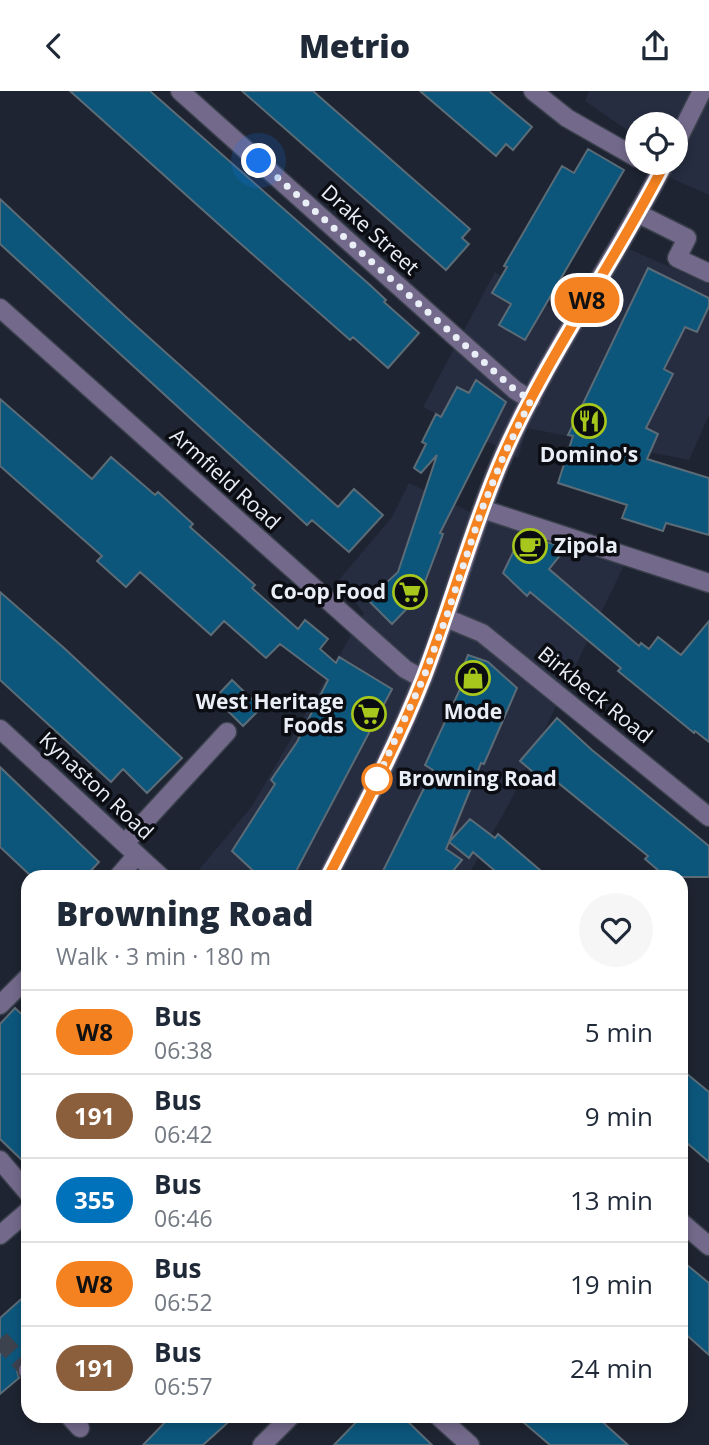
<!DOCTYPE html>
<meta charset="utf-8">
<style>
:root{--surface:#fff;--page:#f6f6f7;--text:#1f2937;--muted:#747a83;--line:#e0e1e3}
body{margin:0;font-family:"Open Sans",sans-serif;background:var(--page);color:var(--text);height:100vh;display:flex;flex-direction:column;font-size:26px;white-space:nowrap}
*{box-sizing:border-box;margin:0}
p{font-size:23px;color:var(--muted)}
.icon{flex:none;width:38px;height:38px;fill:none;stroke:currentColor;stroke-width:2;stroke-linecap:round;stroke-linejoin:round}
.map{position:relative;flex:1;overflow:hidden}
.sheet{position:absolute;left:21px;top:779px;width:667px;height:553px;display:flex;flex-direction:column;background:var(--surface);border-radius:21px;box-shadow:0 4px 10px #0003}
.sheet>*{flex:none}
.badge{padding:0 14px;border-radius:23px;font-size:24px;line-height:46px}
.controls{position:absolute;left:625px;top:21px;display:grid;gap:14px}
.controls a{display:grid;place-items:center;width:63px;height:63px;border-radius:50%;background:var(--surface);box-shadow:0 4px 10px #0003;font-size:35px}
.you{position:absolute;width:35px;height:35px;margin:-18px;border:5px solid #fff;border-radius:50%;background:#1a73e8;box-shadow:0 0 0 10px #1a73e833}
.map>.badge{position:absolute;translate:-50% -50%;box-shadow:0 0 0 4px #fff}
.round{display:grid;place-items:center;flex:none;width:74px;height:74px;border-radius:37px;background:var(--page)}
.headline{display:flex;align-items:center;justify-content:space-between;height:119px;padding:0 35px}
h1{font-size:33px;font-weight:800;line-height:52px}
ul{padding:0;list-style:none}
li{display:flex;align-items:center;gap:21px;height:84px;padding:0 35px;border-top:2px solid var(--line)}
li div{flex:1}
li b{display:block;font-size:26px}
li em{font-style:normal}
li .badge{min-width:77px;font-weight:700;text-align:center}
header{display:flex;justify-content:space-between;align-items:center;height:91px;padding:0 35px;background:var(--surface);font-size:32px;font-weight:800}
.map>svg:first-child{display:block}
.built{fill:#262d40}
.building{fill:#0c567c;stroke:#5c6c77;stroke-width:2}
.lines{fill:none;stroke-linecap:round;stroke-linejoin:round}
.minor-tunnel{stroke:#3d424f;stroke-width:18;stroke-dasharray:18 9;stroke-linecap:butt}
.minor-casing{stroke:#3b404d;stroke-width:21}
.minor{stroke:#736a8b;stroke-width:18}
.line-casing{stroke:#fff;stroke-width:16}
.line{stroke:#f58220;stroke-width:10}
.walk{stroke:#eaeef7;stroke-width:7;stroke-dasharray:0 12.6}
.stop-dot{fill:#fff;stroke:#f58220;stroke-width:3.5}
.labels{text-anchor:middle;stroke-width:7;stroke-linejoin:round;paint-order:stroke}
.street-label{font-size:21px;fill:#eaeef7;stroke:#0b0d13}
.poi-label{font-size:21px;font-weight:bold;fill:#eaeef7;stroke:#0b0d13}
.stop-label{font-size:21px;font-weight:bold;fill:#eaeef7;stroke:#0b0d13;text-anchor:start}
</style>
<header><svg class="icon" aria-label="back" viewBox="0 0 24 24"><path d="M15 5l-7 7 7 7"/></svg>Metrio<svg class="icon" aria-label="share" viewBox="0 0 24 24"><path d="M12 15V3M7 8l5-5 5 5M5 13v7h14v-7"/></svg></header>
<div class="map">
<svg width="709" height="1354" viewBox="0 0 709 1354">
<rect width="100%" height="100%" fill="#1e2431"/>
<path class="built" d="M589,0H692L695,2L676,39V33H637V46L585,10Z
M709,1V104L664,84L670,72H676V62Z
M622,155L709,193V324L689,369L527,337L518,367L423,316L495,181L581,235Z
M409,392L489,430L627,468L509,713L467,786H193L252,715L364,522L338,490L392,426Z"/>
<path class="building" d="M70,0H150L370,194L386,209L384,211L419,242L388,277L353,246L350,249L233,146Z
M242,0H313L470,138L462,147L469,153L446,179Z
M420,0H489L532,36L513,59L506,53L496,65Z
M588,58L624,79L525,249L499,234L511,213L492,202L507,176L504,175L562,75L574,82Z
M0,108L125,225L338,416L354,398L383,424L349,461L312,429L307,434L0,153Z
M648,177L709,207V215L697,241L685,236L664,278L673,283L646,337L658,343L647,368L709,387V444L666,432L663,440L622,427L627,414L558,392L573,345L568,344Z
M476,289L506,311L440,442L443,443L420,504L392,533L368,509L398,481L437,364L421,382L414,377L426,353L422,351L436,323L441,326L457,296L469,302Z
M0,308L92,388L111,366L155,404L158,401L193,433L190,436L255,494L252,497L298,538L305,529L328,548L320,558L336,572L339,566L392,598L293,786H260L232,760L275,693L271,689L297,651L328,589L280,553L266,567L224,530L211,544L140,481L126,496L97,470L102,465L0,375Z
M522,443L566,457L549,478L639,555L641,552L649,558L658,546L681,564L709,530V651L695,640L694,642L618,580L621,577L530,501L527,505L503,482Z
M0,501L64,557L182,667L147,702L123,678L111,691L0,589Z
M468,564L488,571L517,597L484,673L481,672L449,751L470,728L495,747L498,743L548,786H502L473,761L469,767L449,751L446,758L462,769L448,786H380L433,679L425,674L462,594L457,591Z
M232,589L261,617L243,635L215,607Z
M557,627L592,659L709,755V786H666L645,768L648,765L557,691L552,697L520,670Z
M0,676L99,771L85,786H32L0,756Z
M15,917L28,929V1075L0,1048V933Z
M681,978L709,1001V1071L681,1047Z
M681,1169L709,1192V1264L681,1239Z
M28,1202V1268L18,1274L17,1280L19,1287L0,1303V1227Z
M171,1325H235L203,1354H143Z
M362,1325H402L432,1354H334Z
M516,1325H596L628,1354H550Z"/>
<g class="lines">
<path class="minor-tunnel" d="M0,1248L28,1279"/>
<g class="minor-casing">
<path id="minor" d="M180,0L515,299L531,309
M533,0L567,27L637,67
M676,52L702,0
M637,122L687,147L677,167L709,182
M0,217L405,578L423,588
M482,418L709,492
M446,527L482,542L709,726
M0,638L161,786
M125,752L227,641
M118,786L137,764
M328,786C362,720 397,654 424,585C453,512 472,436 503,365C548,263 614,171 665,72
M0,914L28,886
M0,1069L28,1102
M681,1131L709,1155
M0,1144L28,1120
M28,1279V1280
M69,1325L80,1337
M438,1325L470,1354
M262,1354L291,1325"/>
</g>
<use href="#minor" class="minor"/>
</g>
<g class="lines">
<g class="line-casing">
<path id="line" d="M328,786C362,720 397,654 424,585C452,512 472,436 503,365C548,263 615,171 665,72"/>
</g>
<use href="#line" class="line"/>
<path class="walk" d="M259,70L515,299L531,309L504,364L482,418L446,527L423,588L373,697L377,688"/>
</g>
<defs>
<g id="restaurant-ring" transform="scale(1.75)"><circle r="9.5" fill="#0b0d13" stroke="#a8c71d" stroke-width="1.5"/><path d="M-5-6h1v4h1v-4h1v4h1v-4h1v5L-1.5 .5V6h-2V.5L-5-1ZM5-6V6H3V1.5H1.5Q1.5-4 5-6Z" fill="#a8c71d"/></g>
<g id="cafe-ring" transform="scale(1.75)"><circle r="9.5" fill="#0b0d13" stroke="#a8c71d" stroke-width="1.5"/><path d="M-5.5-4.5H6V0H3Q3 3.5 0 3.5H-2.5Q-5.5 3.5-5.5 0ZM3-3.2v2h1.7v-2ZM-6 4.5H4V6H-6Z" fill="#a8c71d"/></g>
<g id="supermarket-ring" transform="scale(1.75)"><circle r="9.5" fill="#0b0d13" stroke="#a8c71d" stroke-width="1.5"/><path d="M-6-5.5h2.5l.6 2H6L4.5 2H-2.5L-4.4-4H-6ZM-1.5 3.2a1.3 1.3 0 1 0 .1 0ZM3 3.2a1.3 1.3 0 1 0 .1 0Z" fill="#a8c71d"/></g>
<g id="shop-ring" transform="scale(1.75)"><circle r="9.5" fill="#0b0d13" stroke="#a8c71d" stroke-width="1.5"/><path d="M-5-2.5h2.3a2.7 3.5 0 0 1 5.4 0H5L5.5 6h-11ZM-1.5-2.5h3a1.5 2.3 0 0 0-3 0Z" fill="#a8c71d"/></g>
</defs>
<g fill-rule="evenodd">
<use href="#restaurant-ring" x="589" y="330"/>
<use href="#cafe-ring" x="530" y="455"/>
<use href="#supermarket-ring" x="410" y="501"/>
<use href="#shop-ring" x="473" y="587"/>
<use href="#supermarket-ring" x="369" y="623"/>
</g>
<circle class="stop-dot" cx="377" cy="688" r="14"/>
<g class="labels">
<g class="street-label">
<text transform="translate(370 139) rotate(42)" y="7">Drake Street</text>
<text transform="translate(225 388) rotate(42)" y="7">Armfield Road</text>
<text transform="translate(595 604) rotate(39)" y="7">Birkbeck Road</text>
<text transform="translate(96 695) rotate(43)" y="7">Kynaston Road</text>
</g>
<g class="poi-label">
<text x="589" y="371">Domino's</text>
<text x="554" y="462" text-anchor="start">Zipola</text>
<text x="386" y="508" text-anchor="end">Co-op Food</text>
<text x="344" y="618" text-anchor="end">West Heritage<tspan x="344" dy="24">Foods</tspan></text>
<text x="473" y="628">Mode</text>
</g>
<g class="stop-label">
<text x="398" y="695">Browning Road</text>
</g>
</g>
</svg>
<div class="controls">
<a><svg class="icon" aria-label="locate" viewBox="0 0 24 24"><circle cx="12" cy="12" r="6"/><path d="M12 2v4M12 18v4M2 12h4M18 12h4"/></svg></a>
</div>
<div class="you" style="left:259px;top:70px"></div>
<b class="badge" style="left:587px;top:209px;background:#f58220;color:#111">W8</b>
<section class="sheet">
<div class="headline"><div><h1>Browning Road</h1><p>Walk · 3 min · 180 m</p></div><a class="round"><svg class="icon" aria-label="heart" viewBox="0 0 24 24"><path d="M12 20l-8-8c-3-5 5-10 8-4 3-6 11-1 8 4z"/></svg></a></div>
<ul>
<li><span class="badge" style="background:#f58220;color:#111">W8</span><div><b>Bus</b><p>06:38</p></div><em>5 min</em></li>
<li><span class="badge" style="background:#8b5e3c;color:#fff">191</span><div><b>Bus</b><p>06:42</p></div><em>9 min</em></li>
<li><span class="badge" style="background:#0072bc;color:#fff">355</span><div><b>Bus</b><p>06:46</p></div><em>13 min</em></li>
<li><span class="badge" style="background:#f58220;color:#111">W8</span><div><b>Bus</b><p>06:52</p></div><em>19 min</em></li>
<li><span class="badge" style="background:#8b5e3c;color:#fff">191</span><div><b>Bus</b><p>06:57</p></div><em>24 min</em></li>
</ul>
</section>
</div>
